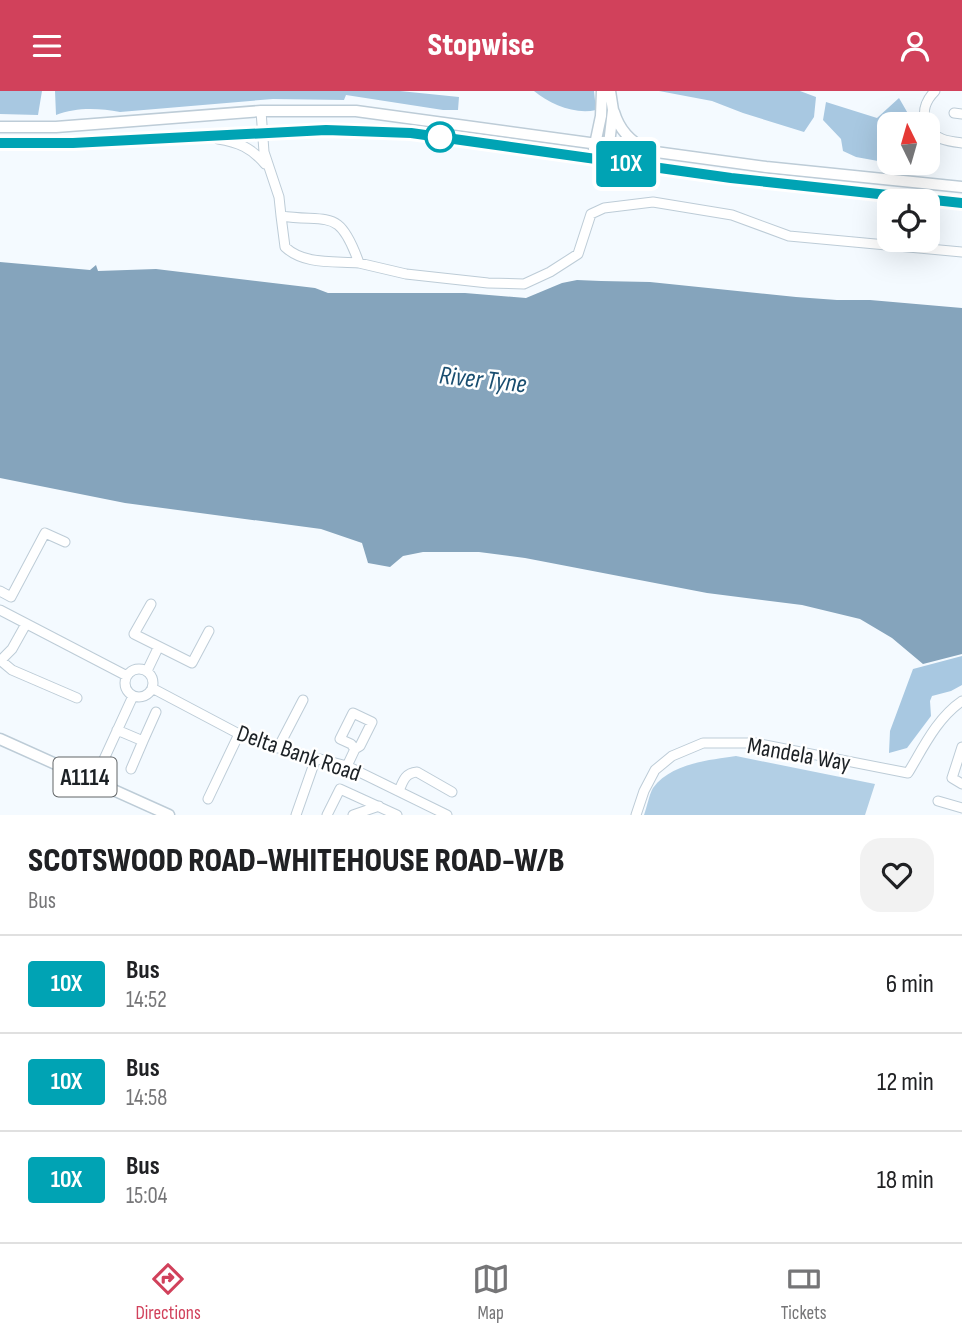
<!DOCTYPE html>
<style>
:root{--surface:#fff;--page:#f2f2f2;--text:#202124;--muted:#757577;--line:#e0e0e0;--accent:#d1415b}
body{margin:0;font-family:"Sofia Sans Condensed",sans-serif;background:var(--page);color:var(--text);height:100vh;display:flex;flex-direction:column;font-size:26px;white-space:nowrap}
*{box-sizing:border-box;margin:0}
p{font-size:23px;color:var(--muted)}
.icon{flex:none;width:38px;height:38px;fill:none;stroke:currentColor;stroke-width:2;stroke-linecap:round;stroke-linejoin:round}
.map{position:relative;height:724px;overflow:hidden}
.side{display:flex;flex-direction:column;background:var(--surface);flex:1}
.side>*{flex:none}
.badge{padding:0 14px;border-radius:5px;font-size:24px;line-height:46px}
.needle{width:46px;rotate:355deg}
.tools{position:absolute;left:877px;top:21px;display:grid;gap:14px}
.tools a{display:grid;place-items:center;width:63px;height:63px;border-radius:14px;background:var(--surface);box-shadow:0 7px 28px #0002;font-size:35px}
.map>.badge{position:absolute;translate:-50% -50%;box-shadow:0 0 0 4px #fff}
.round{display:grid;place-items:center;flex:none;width:74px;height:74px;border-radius:21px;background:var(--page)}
.headline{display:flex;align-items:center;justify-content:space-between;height:119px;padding:0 28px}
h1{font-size:33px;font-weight:800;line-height:52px}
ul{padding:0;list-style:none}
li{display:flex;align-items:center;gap:21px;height:98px;padding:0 28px;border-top:2px solid var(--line)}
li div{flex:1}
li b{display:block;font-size:26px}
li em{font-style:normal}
li .badge{min-width:77px;font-weight:700;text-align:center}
header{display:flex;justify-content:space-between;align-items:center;height:91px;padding:0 28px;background:var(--accent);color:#fff;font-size:32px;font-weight:800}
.menu{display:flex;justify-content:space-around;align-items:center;height:98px;border-top:2px solid var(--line);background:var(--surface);font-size:19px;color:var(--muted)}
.menu a{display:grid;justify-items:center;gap:4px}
.menu .selected{color:var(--accent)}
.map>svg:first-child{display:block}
.green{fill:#b2cfe5}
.forest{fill:#a8c8e1}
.water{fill:#85a4bc}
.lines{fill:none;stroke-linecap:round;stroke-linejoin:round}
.minor-casing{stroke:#bdccd7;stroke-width:11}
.major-casing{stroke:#bdccd7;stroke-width:13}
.minor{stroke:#fff;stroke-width:9}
.major{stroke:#fff;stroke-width:10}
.line-casing{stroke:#fff;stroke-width:16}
.line{stroke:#00a3b4;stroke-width:10}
.stop-dot{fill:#fff;stroke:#00a3b4;stroke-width:3.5}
.labels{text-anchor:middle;stroke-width:5;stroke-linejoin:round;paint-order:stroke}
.shield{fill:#fff;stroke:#606466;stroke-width:2}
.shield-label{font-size:23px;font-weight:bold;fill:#1c2125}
.street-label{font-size:24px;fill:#1c2125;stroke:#fff}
.water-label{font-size:26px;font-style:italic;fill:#1a4e70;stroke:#fff}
</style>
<header><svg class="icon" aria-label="menu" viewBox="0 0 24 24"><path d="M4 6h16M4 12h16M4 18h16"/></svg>Stopwise<svg class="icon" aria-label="person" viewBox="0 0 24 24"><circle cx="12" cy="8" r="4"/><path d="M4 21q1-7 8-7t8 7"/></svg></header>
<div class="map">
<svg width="962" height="724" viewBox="0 0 962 724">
<rect width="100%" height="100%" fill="#f4faff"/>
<path class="green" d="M736,665L875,693L865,724H644C647,716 649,704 653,697C671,672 710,669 736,665Z"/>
<path class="forest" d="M0,0H42L38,24L0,23Z
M55,0H400L459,6L458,19H443L346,4L344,9L273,8L120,21C99,17 76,16 56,24Z
M534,0H594L596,19C575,24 550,13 534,0Z
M659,0H800L816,6L814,26L804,41L743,22L712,10Z
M899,7L910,26V33H889V72L856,66L843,60L841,48L823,29L826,11L877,27Z
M962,565V594L951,600L932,605L930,610L931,625L907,657L889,662L890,640L913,578Z"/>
<path class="water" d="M0,171L90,179L96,174L98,180L156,178L315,197L328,202H465L526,207L562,192L577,189L601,190L650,191L796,206L837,209H870L962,217V563L923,573L892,547L860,528L802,514L707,502L525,467L479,461H423L403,465L390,476L368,472L362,452L321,438L125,412L0,387Z"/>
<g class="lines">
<g class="minor-casing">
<path id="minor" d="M261,20L264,61L279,106L281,125C330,132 339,116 359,172L406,183L488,192L524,193L550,181L578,163L591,123L604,117L653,111L732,124L789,145L962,161
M954,22L962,23
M926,33C922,20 925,10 935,0
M928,37C937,49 947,50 962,52
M218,48C238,51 252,57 265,73
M281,125L285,156C304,174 334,170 359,172
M0,500L11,506L45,442L65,451
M151,513L134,543L192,572L209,540
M0,519L127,585
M0,569L12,579L77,607
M0,570L12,558L26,533
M125 592a14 14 0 1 1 28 0a14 14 0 1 1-28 0Z
M147,580L158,557
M152,597L239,643L278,657L347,675L447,724
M117,639L143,650L156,621
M962,656L952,687L962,693
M278,657L303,609
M347,675L355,658L351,653L340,648L353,622L372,631L360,655L355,658
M131,678L143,650
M94,690L133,605
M399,700C403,690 405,682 417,681L452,701
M208,708L239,643
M938,710L962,717
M296,724L316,667
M327,724L340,698L397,724
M353,724L379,715
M636,724L644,700L655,679L672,665L703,652H755L908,682C923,657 937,627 962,610"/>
</g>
<g class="major-casing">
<path id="major" d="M614,21C619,38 631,51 646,58
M0,36H56L261,20H356L766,76L962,96
M0,52H73L326,39L411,42L731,87L962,112
M594,58L601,25L602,0
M607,70L613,19L610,0
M0,648L169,724"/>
</g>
<use href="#minor" class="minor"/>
<use href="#major" class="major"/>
</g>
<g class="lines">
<g class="line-casing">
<path id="line" d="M0,52H73L326,39L411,42L731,87L962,112"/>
</g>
<use href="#line" class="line"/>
</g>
<circle class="stop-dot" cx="440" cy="46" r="14"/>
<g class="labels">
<rect class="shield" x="53.5" y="666.5" width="63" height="39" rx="5"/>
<g class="shield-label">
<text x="85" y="694">A1114</text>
</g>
<g class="street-label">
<text transform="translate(299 662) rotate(19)" y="8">Delta Bank Road</text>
<text transform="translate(799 663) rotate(10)" y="8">Mandela Way</text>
</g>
<g class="water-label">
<text transform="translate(483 288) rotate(6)" y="9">River Tyne</text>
</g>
</g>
</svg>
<div class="tools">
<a><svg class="needle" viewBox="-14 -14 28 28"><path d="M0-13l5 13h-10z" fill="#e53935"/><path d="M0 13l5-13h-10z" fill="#757577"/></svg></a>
<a><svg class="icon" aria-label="locate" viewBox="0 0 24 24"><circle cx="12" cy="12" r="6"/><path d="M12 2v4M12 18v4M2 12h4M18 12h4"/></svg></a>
</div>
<b class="badge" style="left:626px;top:73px;background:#00a3b4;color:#fff">10X</b>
</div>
<section class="side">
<div class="headline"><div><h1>SCOTSWOOD ROAD-WHITEHOUSE ROAD-W/B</h1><p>Bus</p></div><a class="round"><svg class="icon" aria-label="heart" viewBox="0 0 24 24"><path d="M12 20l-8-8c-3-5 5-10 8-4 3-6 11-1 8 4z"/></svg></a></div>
<ul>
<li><span class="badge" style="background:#00a3b4;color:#fff">10X</span><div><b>Bus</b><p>14:52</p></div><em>6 min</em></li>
<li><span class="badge" style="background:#00a3b4;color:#fff">10X</span><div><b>Bus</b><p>14:58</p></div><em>12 min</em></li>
<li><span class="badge" style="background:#00a3b4;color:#fff">10X</span><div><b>Bus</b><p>15:04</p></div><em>18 min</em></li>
</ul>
</section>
<nav class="menu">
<a class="selected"><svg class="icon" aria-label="directions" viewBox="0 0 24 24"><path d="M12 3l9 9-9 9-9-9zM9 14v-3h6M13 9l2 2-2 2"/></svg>Directions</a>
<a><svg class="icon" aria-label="map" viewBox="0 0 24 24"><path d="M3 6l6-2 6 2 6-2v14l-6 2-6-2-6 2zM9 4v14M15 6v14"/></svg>Map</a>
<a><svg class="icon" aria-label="tickets" viewBox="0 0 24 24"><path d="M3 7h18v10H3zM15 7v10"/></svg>Tickets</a>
</nav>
